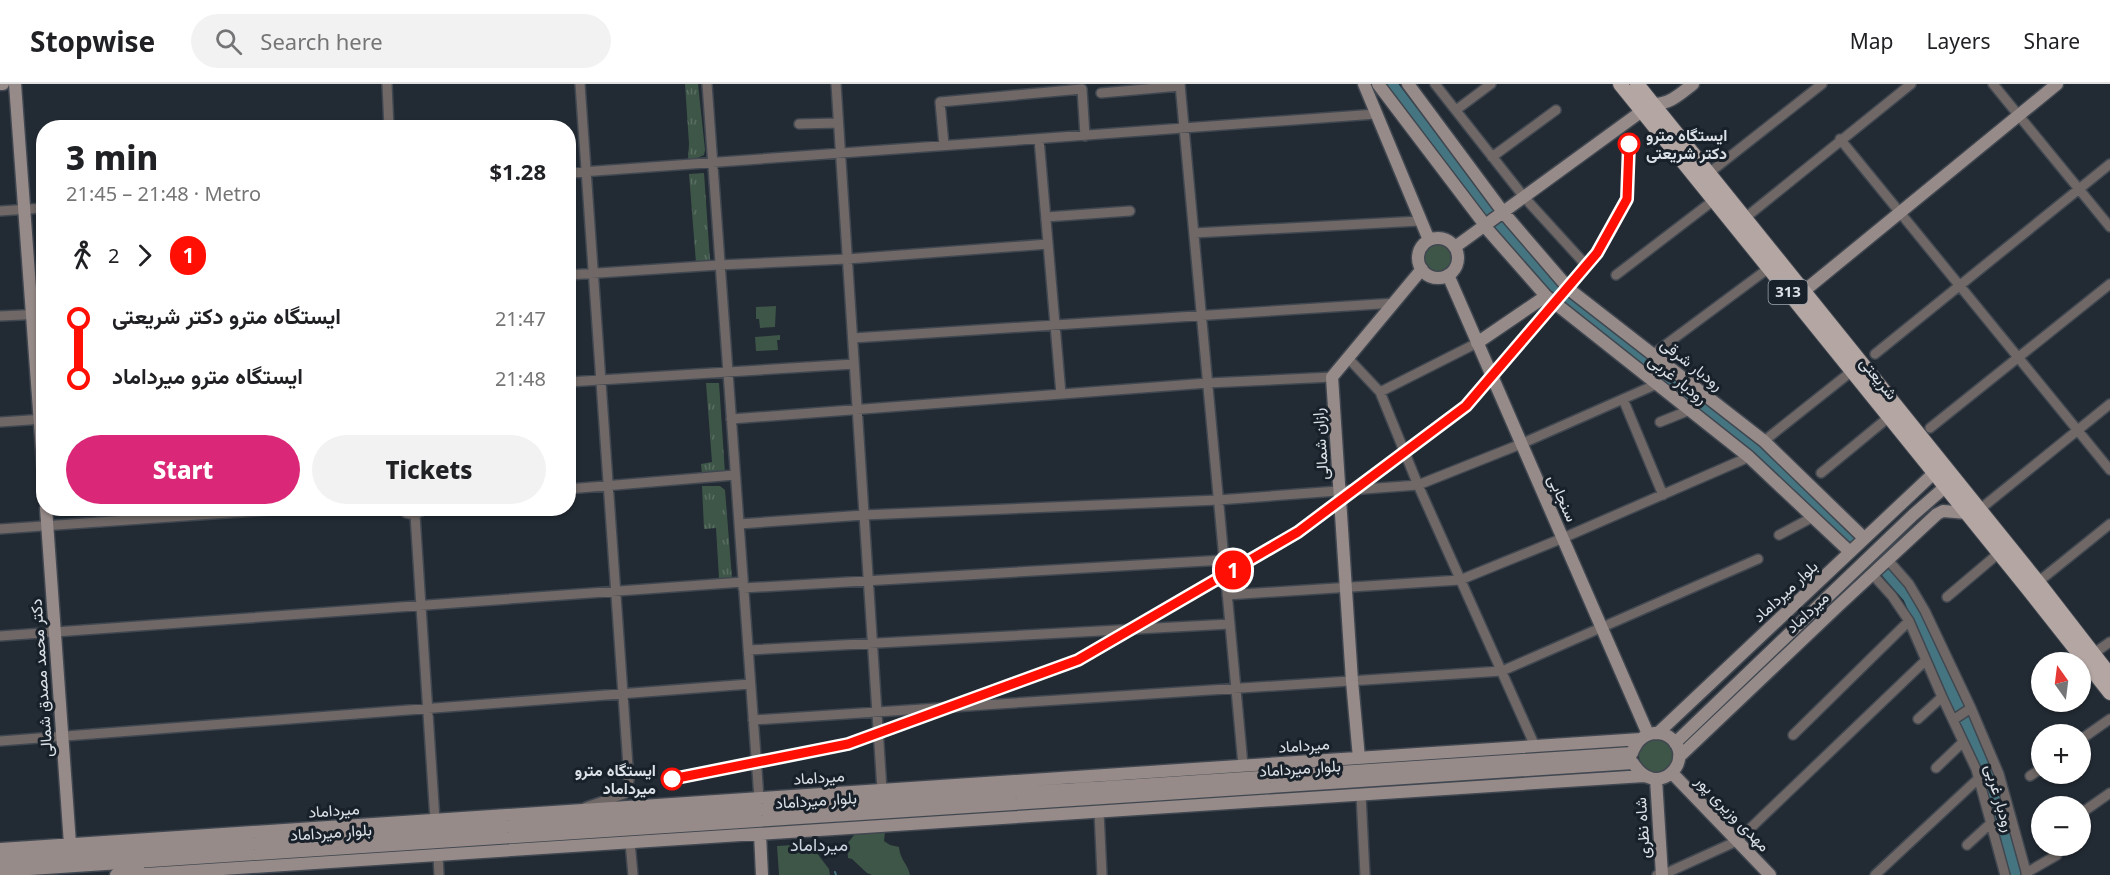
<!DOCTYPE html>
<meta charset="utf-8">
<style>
:root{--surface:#fff;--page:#f2f2f2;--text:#202124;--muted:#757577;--line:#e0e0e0;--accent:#db2777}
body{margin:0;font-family:"Noto Sans",Vazirmatn,sans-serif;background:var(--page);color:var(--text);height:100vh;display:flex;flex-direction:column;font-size:22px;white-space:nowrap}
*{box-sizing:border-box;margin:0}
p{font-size:20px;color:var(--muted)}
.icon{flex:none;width:33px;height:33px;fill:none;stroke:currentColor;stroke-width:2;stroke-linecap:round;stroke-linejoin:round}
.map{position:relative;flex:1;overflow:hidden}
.side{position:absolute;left:36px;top:36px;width:540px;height:396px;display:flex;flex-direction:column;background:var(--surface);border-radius:24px;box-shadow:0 2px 4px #0004}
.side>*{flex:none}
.badge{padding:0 12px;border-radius:20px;font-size:21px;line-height:39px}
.needle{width:39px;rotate:346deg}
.tools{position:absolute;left:2031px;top:568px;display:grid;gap:12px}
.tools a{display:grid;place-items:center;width:60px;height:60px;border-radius:50%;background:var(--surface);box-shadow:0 2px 4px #0004;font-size:30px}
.map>.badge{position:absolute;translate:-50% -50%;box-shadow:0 0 0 3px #fff}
.legs{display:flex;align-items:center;gap:9px;height:66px;padding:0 30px;font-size:20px}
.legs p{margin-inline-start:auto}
.head{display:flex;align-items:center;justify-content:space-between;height:102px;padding:0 30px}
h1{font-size:33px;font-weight:800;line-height:45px}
.button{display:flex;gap:12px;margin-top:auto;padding:12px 30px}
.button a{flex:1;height:69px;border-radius:36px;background:var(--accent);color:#fff;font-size:24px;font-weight:800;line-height:69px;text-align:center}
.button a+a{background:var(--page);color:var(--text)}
ul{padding:0 30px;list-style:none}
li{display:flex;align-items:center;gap:21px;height:60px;font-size:22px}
li i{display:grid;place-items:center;width:9px;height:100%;margin:0 8px;background:currentColor}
li i::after{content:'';width:15px;height:15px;margin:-8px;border:4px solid;border-radius:50%;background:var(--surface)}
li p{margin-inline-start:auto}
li:first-child i{background:linear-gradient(#0000 50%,currentColor 0)}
li:last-child i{background:linear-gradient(currentColor 50%,#0000 0)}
header{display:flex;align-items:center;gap:36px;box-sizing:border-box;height:84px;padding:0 30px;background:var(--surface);border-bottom:2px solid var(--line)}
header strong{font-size:28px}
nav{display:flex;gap:33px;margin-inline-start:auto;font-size:21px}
.search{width:420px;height:54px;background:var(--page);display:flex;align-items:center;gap:15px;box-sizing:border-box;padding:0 21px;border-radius:33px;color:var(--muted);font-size:22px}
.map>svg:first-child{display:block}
.grass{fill:#3e5648}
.park{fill:url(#park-tufts)}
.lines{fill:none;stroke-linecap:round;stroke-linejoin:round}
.stream{stroke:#457580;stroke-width:2}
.river{stroke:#457580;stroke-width:15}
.street-casing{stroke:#404750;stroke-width:12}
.secondary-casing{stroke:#404750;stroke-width:15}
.primary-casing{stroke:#404750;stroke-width:16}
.street{stroke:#6f6866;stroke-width:9}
.secondary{stroke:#968b89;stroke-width:12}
.primary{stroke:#b4a6a3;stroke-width:14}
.line-1-casing{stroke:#fff;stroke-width:14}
.line-1{stroke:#ff0f04;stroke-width:9}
.stop-1-dot{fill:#fff;stroke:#ff0f04;stroke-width:3}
.labels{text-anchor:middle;stroke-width:6;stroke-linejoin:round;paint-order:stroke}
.shield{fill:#182029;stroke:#a0a7ae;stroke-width:1.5}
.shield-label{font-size:15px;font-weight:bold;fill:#dbe1e7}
.stop-label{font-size:16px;font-weight:bold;fill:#dbe1e7;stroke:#182029;text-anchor:start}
.street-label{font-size:16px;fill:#dbe1e7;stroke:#182029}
.neighbourhood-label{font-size:18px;fill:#cbd6e2;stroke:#182029}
</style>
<header>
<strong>Stopwise</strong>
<div class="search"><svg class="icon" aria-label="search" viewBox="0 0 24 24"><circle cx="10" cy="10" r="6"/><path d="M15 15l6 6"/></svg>Search here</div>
<nav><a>Map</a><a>Layers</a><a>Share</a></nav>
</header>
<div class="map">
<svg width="2110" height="791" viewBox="0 0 2110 791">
<defs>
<pattern id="park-tufts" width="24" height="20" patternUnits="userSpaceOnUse" patternTransform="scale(1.5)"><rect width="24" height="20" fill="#3e5648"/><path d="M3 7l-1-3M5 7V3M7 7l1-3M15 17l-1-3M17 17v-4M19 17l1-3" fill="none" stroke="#596e62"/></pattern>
</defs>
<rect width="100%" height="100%" fill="#222a33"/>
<path class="grass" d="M1422 174a16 16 0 1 1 32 0a16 16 0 1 1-32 0Z
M776,222L775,243L760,244L759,235H756V223Z
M780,251V256H777L778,266L756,267L755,253Z
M1639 672a17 17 0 1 1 34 0a17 17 0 1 1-34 0Z
M885,748L884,757L890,761L899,763C900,776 908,780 910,791H872L867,789L852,775L848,774L847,760L854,751Z
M810,760L829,785L830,791H779L777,762Z"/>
<path class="park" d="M685,0H698L705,66L704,71L695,75H688L689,60Z
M704,89L710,176L696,179L689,90Z
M706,299H719L725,389L702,391L701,380L712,378Z
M702,402H720L725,406L732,494H719L716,444L704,445Z"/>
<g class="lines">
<path class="stream" d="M835,788L836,791"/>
<path class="river" d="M1389,0L1498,143L1560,211L1758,367L1851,453
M1889,488L1910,512L1988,684L1995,706L2017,791"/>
<g class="street-casing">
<path id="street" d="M387,0L389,44
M580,0L629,696L627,706L624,710L586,723
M707,0L759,714
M836,0L882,706
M1180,0L1243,681
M1435,0L1524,113L1586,181
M1993,0L2110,143
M1101,9L1180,2
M1456,26L1491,0
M799,40L838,39
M1039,55L1061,310
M1840,55L2110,386
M944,61L940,18L1082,5L1085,52
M1492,73L1556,26
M568,89L1376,30
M1709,89L1822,0
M0,127L44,124
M1046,133L1130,127
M1745,134L1911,0
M1194,149L1420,137
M568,191L719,181L847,175L1048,160
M1616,191L1714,116
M0,232L44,230
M853,254L1395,219
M1653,270L1769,184
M1875,270L2110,80
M1348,274L1380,308L1418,401L1535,662
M568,298L854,280
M1380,308L1477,259
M1623,315L1663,411
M731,335L1208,299L1332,293
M0,338L44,335
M1660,338L1690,326
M1930,344L2110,200
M1764,357L1852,287
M1821,389L1889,333
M568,405L735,391
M402,424L406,429L415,431L426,424
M1979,426L2110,320
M415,431L435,736
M739,440L864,431L1218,416L1418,401L1521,360L1657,300
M0,445L298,424
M1779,451L1813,433
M1888,476L1909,500L1925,527L1971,624L1999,690L2027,791
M1873,491L1892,512L1909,537L1942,613L1976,685L2005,791
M2038,498L2110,440
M743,504L1224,476
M1227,511L1460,496L1563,454L1749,373
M1947,513L1999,469
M0,552L743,498
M748,566L1230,540
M2093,570L2110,558
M1918,635L1942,613
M753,636L1502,587L1758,475
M1953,636L1971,624
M1793,651L1909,537
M2080,656L2110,635
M0,657L750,600
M1936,684L1963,658
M2030,692L2042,684
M1361,711L1365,791
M1099,728L1102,791
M2080,730L2110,709
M630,758L633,791
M1967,761L1991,739
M438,771L439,791
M2026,789L2057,771
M1657,791H1662L1737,757L1926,576
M1875,791L1979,694"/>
</g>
<g class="secondary-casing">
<path id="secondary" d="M0,0H3
M15,0L44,394
M1364,0L1429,156
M1378,0L1485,141
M1408,0L1503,128L1570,206L1764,357L1864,454
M1652,20C1669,21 1680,10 1693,0
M1488,146L1546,212L1749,373L1850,468
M1418 174a20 20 0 1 1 40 0a20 20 0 1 1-40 0Z
M1455,163L1642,27
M1448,191L1648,650
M1804,207L2057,0
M1477,259L1546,212
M46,424L70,760
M1658,649L1934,389
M1675,659L1913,431L1945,403
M1679,673L1838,522L1937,430L1943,427L1967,429
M1359,674L1352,597L1332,293L1422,185
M1672,689L1770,791
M1656,695L1662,791
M760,750L762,791
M0,765L1641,655
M0,776C544,738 1088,705 1632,669C1636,659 1642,650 1655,649C1661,649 1668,651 1672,655C1696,678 1656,717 1633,679L0,787
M116,791L138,784
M131,791L1644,692"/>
</g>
<g class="primary-casing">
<path id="primary" d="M1620,0L2028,505L2110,609
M1637,0L2038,498L2110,591"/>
</g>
<use href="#street" class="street"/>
<use href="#secondary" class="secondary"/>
<use href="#primary" class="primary"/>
</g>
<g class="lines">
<g class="line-1-casing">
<path id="line-1" d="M672,695L848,660L1078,576L1298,448L1466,322L1568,203L1597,169L1627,115L1629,60"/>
</g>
<use href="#line-1" class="line-1"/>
</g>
<g class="stop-1-dot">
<circle cx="1629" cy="60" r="10"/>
<circle cx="672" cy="695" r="10"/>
</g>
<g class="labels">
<rect class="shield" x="1768.5" y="196" width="39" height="24" rx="4.5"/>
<g class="shield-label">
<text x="1788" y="213">313</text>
</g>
<g class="stop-label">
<text x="1646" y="57">ایستگاه مترو<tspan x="1646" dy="18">دکتر شریعتی</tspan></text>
<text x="656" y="692" text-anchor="end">ایستگاه مترو<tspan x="656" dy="18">میرداماد</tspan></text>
</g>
<g class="street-label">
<text transform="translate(1692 280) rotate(38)" y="6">رودبار شرقی</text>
<text transform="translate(1879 294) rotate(51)" y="6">شریعتی</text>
<text transform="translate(1678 295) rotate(38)" y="6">رودبار غربی</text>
<text transform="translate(1320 360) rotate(-94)" y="6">رازان شمالی</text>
<text transform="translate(1563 414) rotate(66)" y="6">سنجابی</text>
<text transform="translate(1785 507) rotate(-43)" y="6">بلوار میرداماد</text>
<text transform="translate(1807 528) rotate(-43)" y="6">میرداماد</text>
<text transform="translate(41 594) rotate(-94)" y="6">دکتر محمد مصدق شمالی</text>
<text transform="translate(1304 661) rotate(-4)" y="6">میرداماد</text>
<text transform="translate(1300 684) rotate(-4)" y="6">بلوار میرداماد</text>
<text transform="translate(819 693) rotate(-4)" y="6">میرداماد</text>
<text transform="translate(2000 714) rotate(74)" y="6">رودبار غربی</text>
<text transform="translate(816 716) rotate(-4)" y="6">بلوار میرداماد</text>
<text transform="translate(334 726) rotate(-4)" y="6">میرداماد</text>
<text transform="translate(1733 729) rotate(46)" y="6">مهدی وزیری پور</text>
<text transform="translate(1642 744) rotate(-94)" y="6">شاه نظری</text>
<text transform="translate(331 748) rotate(-4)" y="6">بلوار میرداماد</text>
</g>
<g class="neighbourhood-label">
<text x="819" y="767">میرداماد</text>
</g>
</g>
</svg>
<div class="tools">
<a><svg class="needle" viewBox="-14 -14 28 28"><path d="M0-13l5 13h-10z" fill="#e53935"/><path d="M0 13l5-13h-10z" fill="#757577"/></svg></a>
<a>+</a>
<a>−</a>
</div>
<b class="badge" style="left:1233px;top:486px;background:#ff0f04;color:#fff">1</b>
<section class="side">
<div class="head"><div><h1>3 min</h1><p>21:45 – 21:48 · Metro</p></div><b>$1.28</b></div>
<div class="legs"><svg class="icon" aria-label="walk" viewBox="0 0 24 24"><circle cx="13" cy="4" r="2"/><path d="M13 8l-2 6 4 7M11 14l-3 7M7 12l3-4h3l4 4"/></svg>2<svg class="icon" aria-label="forward" viewBox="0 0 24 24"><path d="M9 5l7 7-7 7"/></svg><b class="badge" style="background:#ff0f04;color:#fff">1</b></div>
<ul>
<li><i style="color:#ff0f04"></i><b>ایستگاه مترو دکتر شریعتی</b><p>21:47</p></li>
<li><i style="color:#ff0f04"></i><b>ایستگاه مترو میرداماد</b><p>21:48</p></li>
</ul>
<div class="button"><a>Start</a><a>Tickets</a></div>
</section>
</div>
